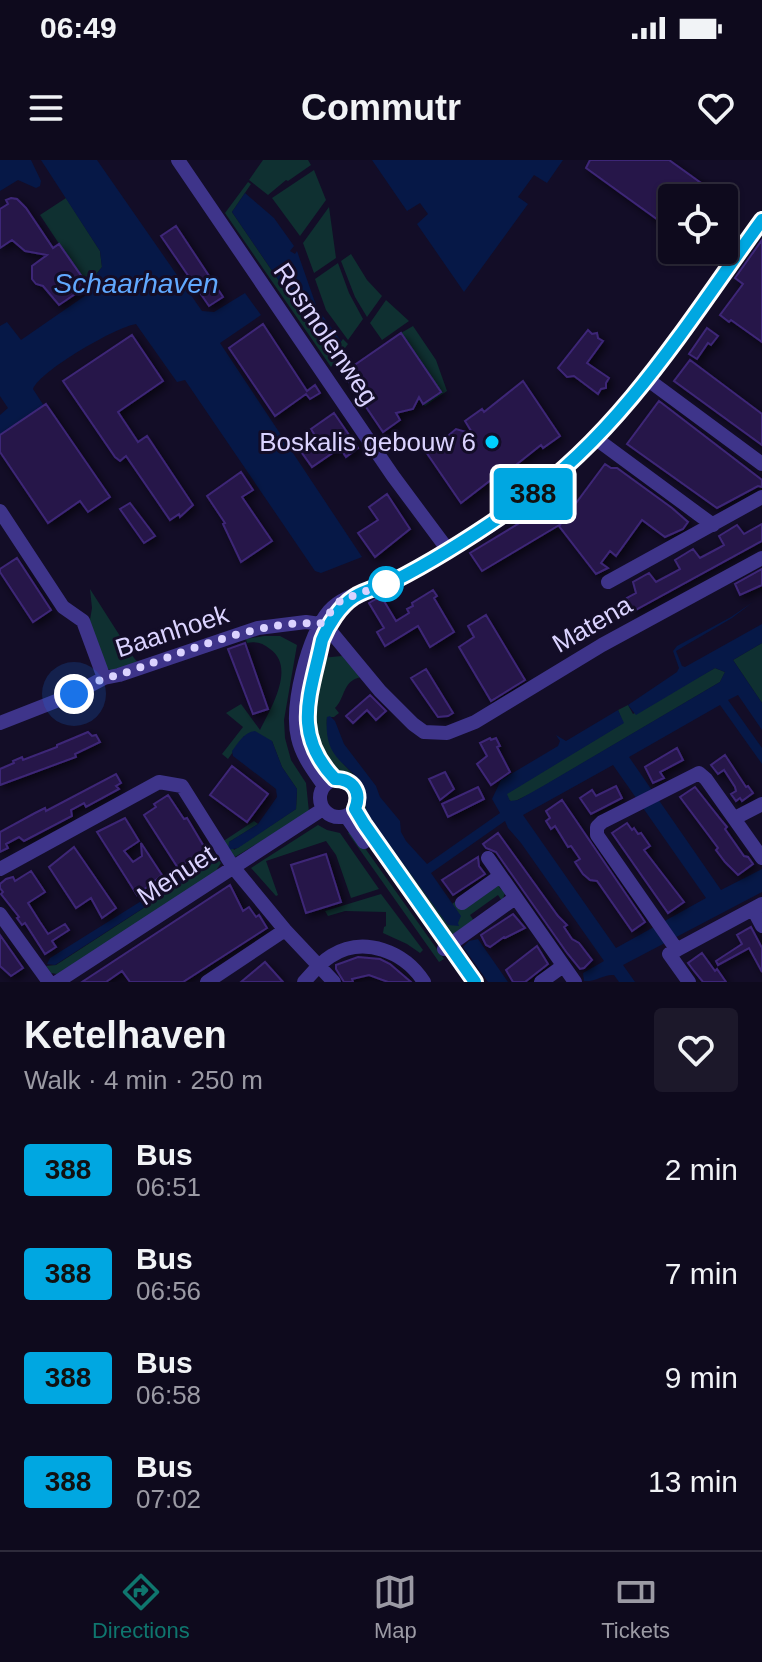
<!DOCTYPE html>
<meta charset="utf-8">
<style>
:root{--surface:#0e0a1d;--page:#1c182a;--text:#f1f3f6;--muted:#9b9aa4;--line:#2e2b3b;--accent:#0f766e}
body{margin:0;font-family:Helvetica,sans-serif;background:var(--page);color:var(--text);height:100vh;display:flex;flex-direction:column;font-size:30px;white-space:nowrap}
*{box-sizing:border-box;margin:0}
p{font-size:26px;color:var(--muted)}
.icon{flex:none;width:44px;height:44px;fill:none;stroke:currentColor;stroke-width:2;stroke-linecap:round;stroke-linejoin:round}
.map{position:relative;height:822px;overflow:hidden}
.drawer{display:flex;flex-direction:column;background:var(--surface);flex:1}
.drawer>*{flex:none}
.badge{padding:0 16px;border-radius:6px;font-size:28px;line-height:52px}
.tools{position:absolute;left:658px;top:24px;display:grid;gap:16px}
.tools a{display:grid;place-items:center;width:80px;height:80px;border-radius:8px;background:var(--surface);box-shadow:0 2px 6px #0004,0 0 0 2px var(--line);font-size:40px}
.you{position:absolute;width:40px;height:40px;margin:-20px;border:6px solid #fff;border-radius:50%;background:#1a73e8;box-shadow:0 0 0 12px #1a73e833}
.map>.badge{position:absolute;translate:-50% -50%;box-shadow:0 0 0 4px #fff}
.round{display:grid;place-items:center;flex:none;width:84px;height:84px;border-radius:8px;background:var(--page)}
.overview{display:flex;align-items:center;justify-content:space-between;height:136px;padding:0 24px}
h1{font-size:38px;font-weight:800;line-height:60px}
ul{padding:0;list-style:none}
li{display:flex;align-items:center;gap:24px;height:104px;padding:0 24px}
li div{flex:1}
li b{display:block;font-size:30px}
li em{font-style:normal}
li .badge{min-width:88px;font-weight:700;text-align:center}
.status{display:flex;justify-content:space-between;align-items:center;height:56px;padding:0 40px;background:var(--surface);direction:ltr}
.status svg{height:22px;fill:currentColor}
header{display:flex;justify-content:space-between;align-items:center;height:104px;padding:0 24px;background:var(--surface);font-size:36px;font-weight:800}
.tab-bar{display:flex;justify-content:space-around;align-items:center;height:112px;border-top:2px solid var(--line);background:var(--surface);font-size:22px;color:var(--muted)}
.tab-bar a{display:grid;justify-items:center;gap:4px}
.tab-bar .active{color:var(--accent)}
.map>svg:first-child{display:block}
.green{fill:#0f3031}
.water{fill:#061847;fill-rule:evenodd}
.building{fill:#261749;stroke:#3e2777;stroke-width:2;filter:url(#shadow)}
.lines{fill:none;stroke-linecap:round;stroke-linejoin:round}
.minor{stroke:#3e348a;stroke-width:14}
.line-casing{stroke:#fff;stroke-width:18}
.line{stroke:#00a7e1;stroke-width:12}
.walk{stroke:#dbd3ff;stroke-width:8;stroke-dasharray:0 14.4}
.poi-dot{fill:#00cffe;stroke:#130d27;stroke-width:3}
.stop-dot{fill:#fff;stroke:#00a7e1;stroke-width:4}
.labels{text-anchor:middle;stroke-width:6;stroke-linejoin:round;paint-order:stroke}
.street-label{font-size:26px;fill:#dbd3ff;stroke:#130d27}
.poi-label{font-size:26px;fill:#dbd3ff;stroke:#130d27;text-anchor:end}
.water-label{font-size:28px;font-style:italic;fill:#61a9ff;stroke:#130d27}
</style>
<div class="status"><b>06:49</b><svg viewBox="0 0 49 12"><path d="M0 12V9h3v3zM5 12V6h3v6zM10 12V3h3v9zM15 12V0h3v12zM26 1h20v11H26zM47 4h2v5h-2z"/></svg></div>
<header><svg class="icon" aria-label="menu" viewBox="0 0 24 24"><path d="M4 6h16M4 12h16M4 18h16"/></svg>Commutr<svg class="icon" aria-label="heart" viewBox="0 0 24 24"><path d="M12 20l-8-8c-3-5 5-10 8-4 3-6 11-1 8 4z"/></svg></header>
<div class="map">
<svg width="762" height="822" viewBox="0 0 762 822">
<defs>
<filter id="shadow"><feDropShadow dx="3.5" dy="3.5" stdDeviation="4" flood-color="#0009"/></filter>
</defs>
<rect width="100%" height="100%" fill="#130d27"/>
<path class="green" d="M263,0H308L311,5L288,21L286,20L268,35L249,20Z
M314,10L326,40L300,76L272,38Z
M248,22L251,24L232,52L330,196L343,179L348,184L331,207L225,53Z
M66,38L100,91L102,107L87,126L40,55Z
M329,47L336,98L314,113L303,83Z
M351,94L367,120L382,136L367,157L355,137L341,101Z
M338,103L349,133L363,159L348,180L326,150L315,119Z
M386,140L409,161L382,180L370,163Z
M413,166L436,200L447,231L425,246L423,244L440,232L401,173Z
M90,429L134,498L142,507L117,512L108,509L103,503L89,466L92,448Z
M264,476H280L297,485L284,560L285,578L291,600L306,623L309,652L235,697L222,682L254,661L258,664L229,682L234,690L296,649L297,629L282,607L272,581L244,576L228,599L222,594L243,567L226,553L241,544L260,570C271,548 296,507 270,489C263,483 255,481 247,483L246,479Z
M762,483V543L733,500Z
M342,496L361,517C342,521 346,537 335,548L339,553L334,557H327C323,610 373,611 366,648L455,764L460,756L452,744C465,735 485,723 501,726L499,727L505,733L502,741L498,735L470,755L474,761L455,775L447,777L359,646C363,622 352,625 337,615C330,611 320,598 318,591C307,560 316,530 321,498Z
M715,508L725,512L720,522L532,633L513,642L507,639L506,634L623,563L618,550L628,545L633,554Z
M318,665L327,670L340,673L379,729L351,738L336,695L326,681L266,701L278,735L276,736L251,708Z
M352,670L444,799L439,802L348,673Z
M216,697L221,703L217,709L219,712L57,814L51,813L46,806L56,805L213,703Z
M381,734L423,790L420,793L407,784L383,773L384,767L386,766V752L345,751L328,756L325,751Z"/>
<path class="water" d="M0,0H31L41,21L40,26L36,28L18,20L0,31Z
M41,0H97L202,151L214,152L245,133L261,155L220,183L362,397L321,413L315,411L185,220L177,222L136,164C116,167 41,210 33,229L44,246L0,275V255L8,248L0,236V166L7,162L21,180L89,133L87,126L102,107L100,91Z
M372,0H563L547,23L534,15L518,37L528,44L464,132L417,64L428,54L420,43L407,51Z
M245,33L274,58L294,86L290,91L295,94L297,91L317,148L341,181L331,197L232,52Z
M753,442L732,458L676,491L682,506L685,507L762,464V483L733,500L762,543V570L738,535L728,540L762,588V604L720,545L629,597L721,730L762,709V732L623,805L635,822H619L614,815C604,814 596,822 584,821L583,813L604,801L521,683L508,668L505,661L431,713L461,756L458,763L459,766L448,765L367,654L363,624C342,599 324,597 327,557L330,556L335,561L344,584L376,626L380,637L400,661L401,672L406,681L427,704L500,653L492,639L501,620L558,586L560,581L556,575L566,581L618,550L624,563L507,634L510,641L518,640L543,626L720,522L725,512L715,508L636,555L628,545L677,512L679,508L673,491L677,486L731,457ZM613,605L706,738L616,788L523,655Z
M255,571L272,581L282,607L297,629L296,649L238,688L228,690L229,682L258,664L277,637L276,629L233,596L232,591C238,583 244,572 255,571Z
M215,695L213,703L55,805L47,804L50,798Z
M478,779L508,822H488L463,787L469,781Z"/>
<path class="building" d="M590,0H669L722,38H672V70L586,8Z
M11,38L17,39L26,48L53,88L59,84L82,117L84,128L59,145L43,126L36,124L32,119V106L47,95L25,91L12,80L0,88V49L8,44L6,40Z
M176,66L223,137L209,146L161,76Z
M762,80V182L731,160L729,162L720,155L743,124L735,118Z
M263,164L307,231L315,225L320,233L310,239L306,234L275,256L229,188Z
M707,168L718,176L711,185L708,183L697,199L689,194Z
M588,170L592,174L597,173L598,178L603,181L587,203L609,218L606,223V228L601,229L598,234L574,216L567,217L558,208Z
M401,173L441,232L423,244L419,237L413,249L396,253L400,260L383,272L343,213Z
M132,175L163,221L118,252L138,282L147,276L193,345L180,357L179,354L170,360L126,296L120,301L115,297L63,221Z
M690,200L762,254V285L674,221Z
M523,221L560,276L543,288L541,285L502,316L500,313L461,343L424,289L442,277L443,280L456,269L473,274L465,261L482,249L484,252Z
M659,241L762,320V327L758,326L717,348L627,284Z
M46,244L110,337L88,352L80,341L48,363L0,292V275Z
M334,253L358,288L346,297L340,288L312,307L302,293L319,282L311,269Z
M605,304L611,308H617L672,348L688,362L683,369L665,377L642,360L616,396L610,391L601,403L608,408L596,414L559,366L561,364L482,411L470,393L541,350L544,354L549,349L562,362Z
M241,312L253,330L242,337L272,381L241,402L223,364L225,363L207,336Z
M387,334L410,369L375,397L358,373L378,360L369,347Z
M130,343L155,376L144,383L120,349Z
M762,364V381L634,451L627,438L636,433L633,422L649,413L656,422L671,414L680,409L675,400L693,389L700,398L715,390L724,385L719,376L737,365L744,374Z
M17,398L51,450L33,462L0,412V409Z
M762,409V425L740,435L735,424Z
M433,430L437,436L434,438L454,472L430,487L418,466L385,486L377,472L384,468L369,443L381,436L396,461L409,453L407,449L413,446L412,443Z
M486,455L525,520L491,541L459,487L474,477L468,466Z
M245,483L268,549L253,554L228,489Z
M426,509L453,553L448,556L438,557L411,518Z
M370,535L386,551L376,560L367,550L353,563L346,556Z
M88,572L92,576L96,575L100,582L75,594L76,597L0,625V609L14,603L13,601L22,597L23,600L57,587V585Z
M490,578L491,580L496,578L500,586L497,587L510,612L491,625L477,604L487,596L480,583Z
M677,588L683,600L660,612L664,618L653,623L645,607Z
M725,595L746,627L748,626L753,633L742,641L740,638L736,641L731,634L736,631L735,627L724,610L718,614L711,605Z
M232,606L268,634L247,662L210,635Z
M445,612L454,629L440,640L429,619Z
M116,614L121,623L116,626L119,629L86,647L84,643L71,650L72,656L24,681L19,677L6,684L8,688L0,692V672L35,653L45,648L46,651Z
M616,626L622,638L591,654L580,638L592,630L596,636Z
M478,627L484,639L448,657L442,644Z
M695,627L722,661L727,667L725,669L744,696L748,697L753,704L738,715L725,702L716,690L718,688L680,637Z
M168,635L184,659L187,658L206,690L178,708L144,655L156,647L154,644Z
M562,640L645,762L632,771L597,721L590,720L583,714L575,702L580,699L571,686L568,687L555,666L551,669L546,661L550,658L546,651Z
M125,658L139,681L124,691L133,702L142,696L141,683L162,715L137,735L97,672Z
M627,663L632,670L634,668L638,674L641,673L650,686L644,690L684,742L668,753L612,673Z
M498,673L558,756L567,765L564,767L572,779L579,783L592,800L584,808L580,809L567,793L496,692L486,688L483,684Z
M74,687L116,748L102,758L91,738L76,748L49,707Z
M326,694L341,742L306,753L291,705Z
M478,697L479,706L485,714L453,735L442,720Z
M31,711L45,732L28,743L40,762L48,774L65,764L69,770L52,781L56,787L45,794L25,763L22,765L17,758L19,757L1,734L3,732L0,728V724L6,719L13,717L15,721Z
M230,725L243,751L249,747L256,757L259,755L267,768L183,822H130L122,811L106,822H82Z
M513,754L525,768L505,778L504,777L490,787L486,785L481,775Z
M751,767L762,788V812L749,788L718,805L716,801L742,784L737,775Z
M0,775L23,808L11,816L0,806Z
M537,786L548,804L525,822H513L506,810Z
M702,793L715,811L717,809L726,822H703L694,811L688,803Z
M358,797L380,799L390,804L411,822H388L369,815L352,819L353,822H344L336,809V805Z
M265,802L283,822H241Z"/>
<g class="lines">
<path class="minor" d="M178,0L393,316L448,390
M647,219L762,304
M595,278L713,365
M0,351L63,447L83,461L104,518
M608,422L762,337
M327,468C316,494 301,549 309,577C313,594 323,606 335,619
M0,563L74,534L104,518L119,515L258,468L306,462L320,464L327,467L380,531L413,564L424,572L447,573L475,562L602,485L762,398
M320 638a19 19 0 1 1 38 0a19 19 0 1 1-38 0Z
M324,626C313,610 302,596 298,578C290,546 308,476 329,451C343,434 374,430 394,420C447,394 503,361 548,323C635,251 697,151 762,60
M355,649L475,822
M346,656L364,682
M735,658L762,644
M488,698L575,822
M0,709L159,622L182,626L233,707L285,770L334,822
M462,743L500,716
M753,749L762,766
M0,754L49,822
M444,789L515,738
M677,790L597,675V667L602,662L699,613L706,619L762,698
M57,822L323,649
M207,822L285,770
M304,822C312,813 321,802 331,796C364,775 405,792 424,822
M541,822L563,806
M689,822L669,794L762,744"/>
</g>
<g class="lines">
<g class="line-casing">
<path id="line" d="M475,822L364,664L355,649C362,632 353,619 335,619C291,573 311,534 322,480C328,465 340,446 354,437C366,429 381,427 394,421C439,398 482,370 523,341C624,269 690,159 762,60"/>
</g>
<use href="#line" class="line"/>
<path class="walk" d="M74,534L104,518L119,515C174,496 264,457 320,464L341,440L386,424"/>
</g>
<circle class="poi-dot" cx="492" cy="282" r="8"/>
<circle class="stop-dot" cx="386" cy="424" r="16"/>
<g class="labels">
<g class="street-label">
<text transform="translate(326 174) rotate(56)" y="9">Rosmolenweg</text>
<text transform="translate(592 464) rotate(-30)" y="9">Matena</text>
<text transform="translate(172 471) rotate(-18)" y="9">Baanhoek</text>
<text transform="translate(176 715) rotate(-33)" y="9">Menuet</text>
</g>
<g class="poi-label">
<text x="476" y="291">Boskalis gebouw 6</text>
</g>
<g class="water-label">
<text x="136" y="133">Schaarhaven</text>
</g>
</g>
</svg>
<div class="tools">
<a><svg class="icon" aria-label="locate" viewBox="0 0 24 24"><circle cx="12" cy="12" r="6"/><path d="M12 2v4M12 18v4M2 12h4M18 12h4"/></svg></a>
</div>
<div class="you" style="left:74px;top:534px"></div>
<b class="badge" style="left:533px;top:334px;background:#00a7e1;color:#111">388</b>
</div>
<section class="drawer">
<div class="overview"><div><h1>Ketelhaven</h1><p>Walk · 4 min · 250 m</p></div><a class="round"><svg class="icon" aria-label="heart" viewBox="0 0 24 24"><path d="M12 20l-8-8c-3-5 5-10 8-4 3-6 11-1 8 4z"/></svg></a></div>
<ul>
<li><span class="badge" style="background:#00a7e1;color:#111">388</span><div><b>Bus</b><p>06:51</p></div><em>2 min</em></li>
<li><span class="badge" style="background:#00a7e1;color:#111">388</span><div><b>Bus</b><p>06:56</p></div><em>7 min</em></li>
<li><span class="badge" style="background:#00a7e1;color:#111">388</span><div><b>Bus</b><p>06:58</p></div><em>9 min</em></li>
<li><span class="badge" style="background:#00a7e1;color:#111">388</span><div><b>Bus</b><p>07:02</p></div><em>13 min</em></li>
</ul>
</section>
<nav class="tab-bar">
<a class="active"><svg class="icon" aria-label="directions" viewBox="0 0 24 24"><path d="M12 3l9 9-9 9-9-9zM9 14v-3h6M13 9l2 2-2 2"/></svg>Directions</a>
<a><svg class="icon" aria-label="map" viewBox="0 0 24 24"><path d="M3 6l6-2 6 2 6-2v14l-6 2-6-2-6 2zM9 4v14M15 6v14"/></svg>Map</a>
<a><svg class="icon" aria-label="tickets" viewBox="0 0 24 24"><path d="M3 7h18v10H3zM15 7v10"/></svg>Tickets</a>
</nav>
